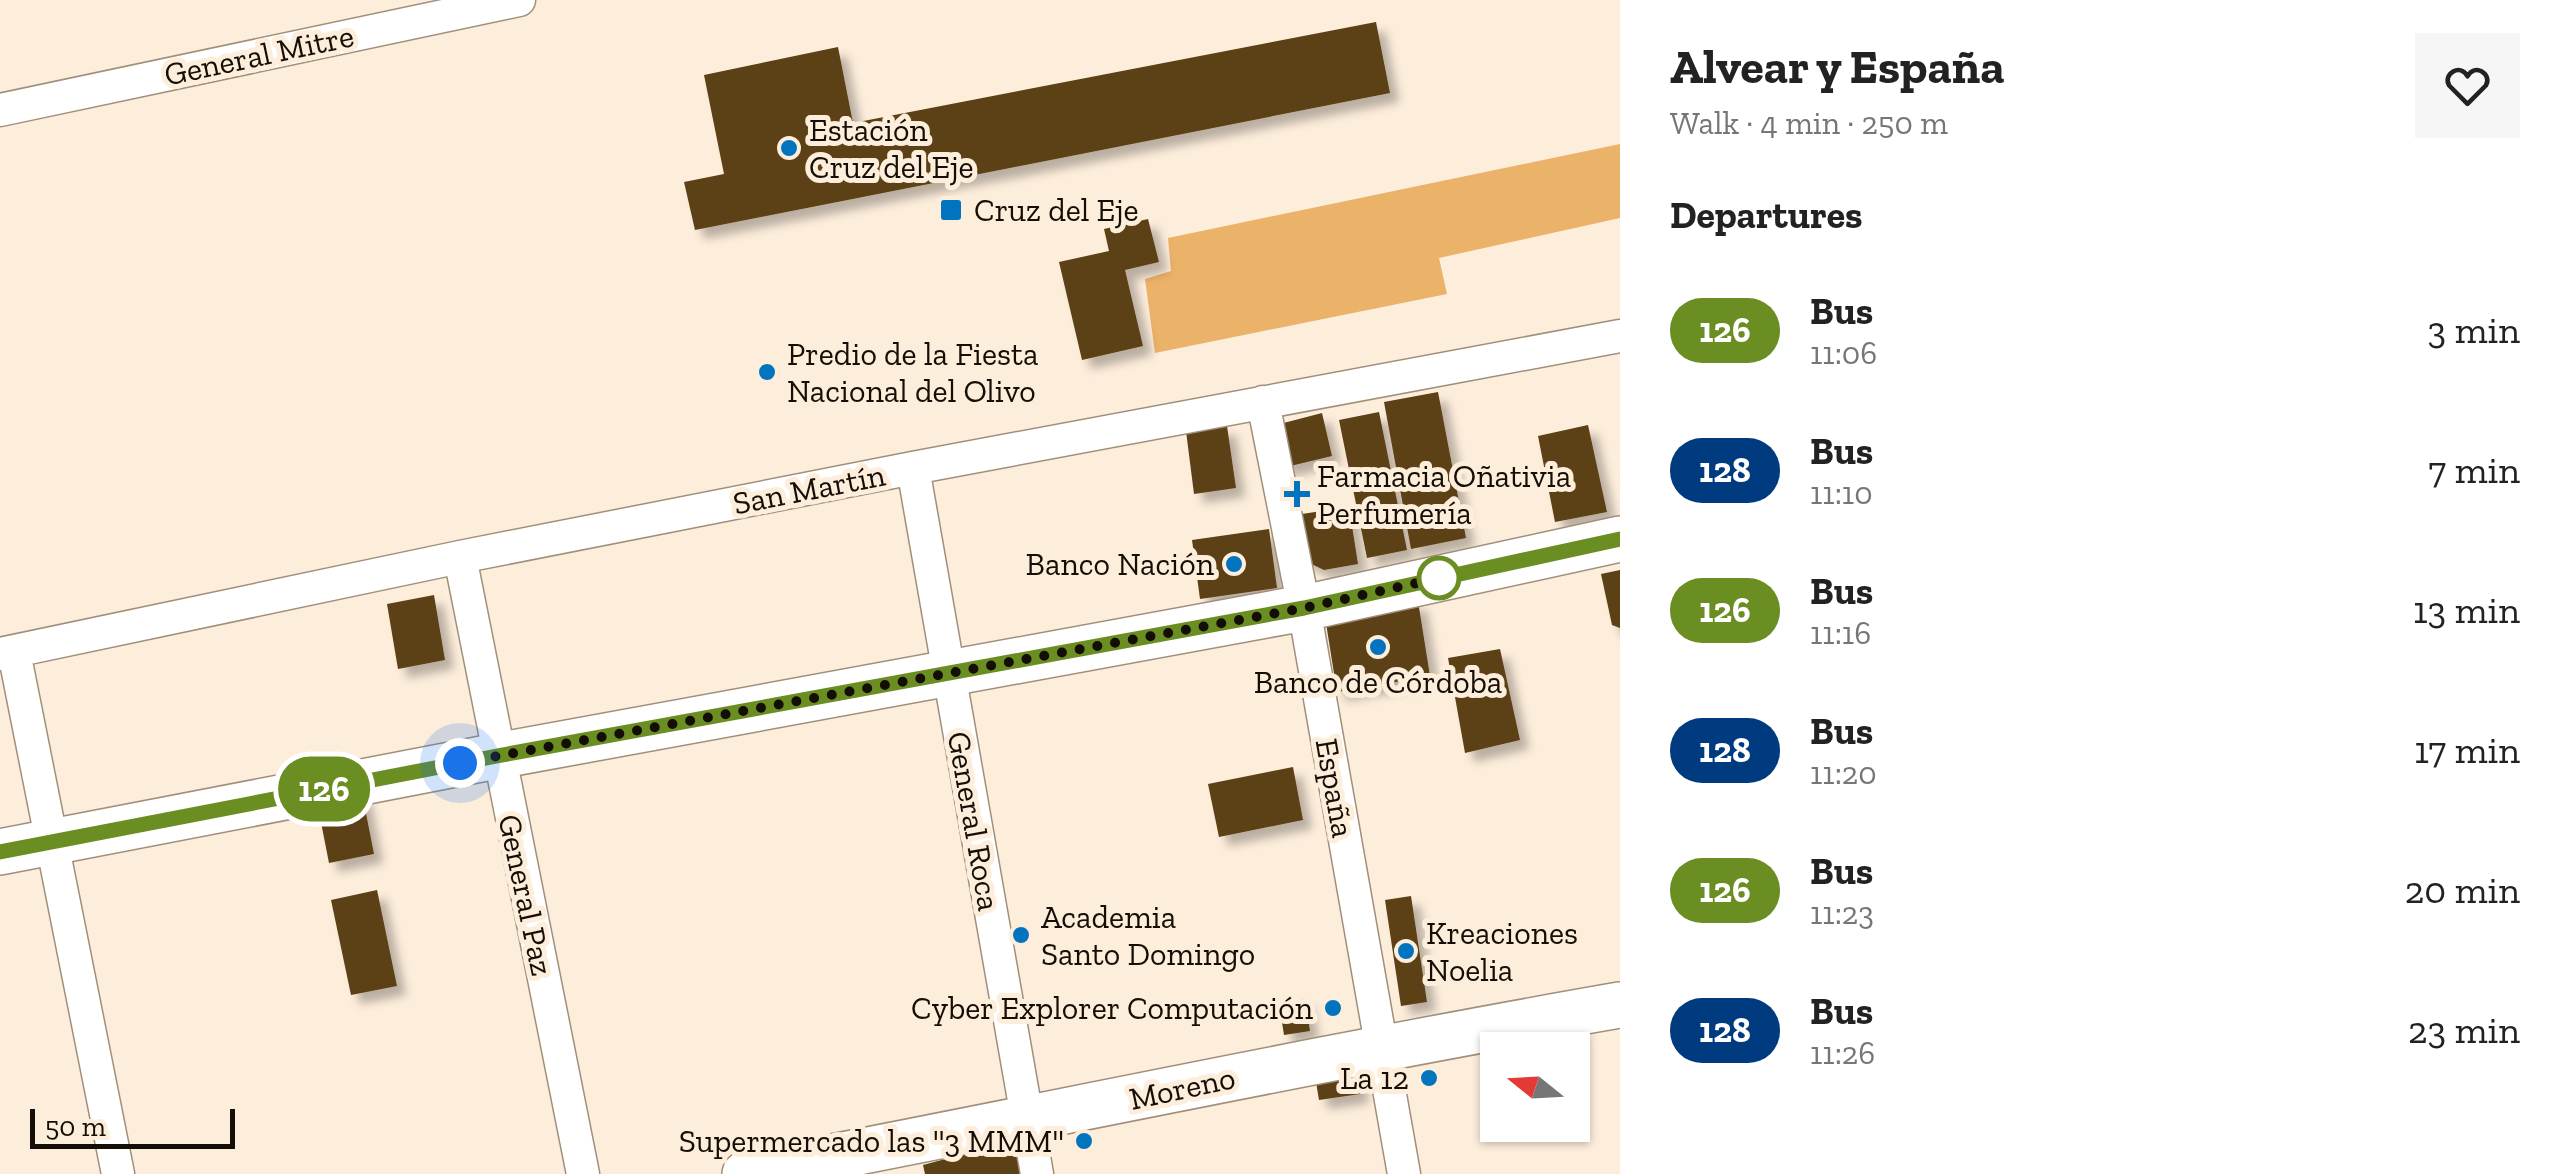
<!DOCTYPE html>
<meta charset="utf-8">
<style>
:root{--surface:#fff;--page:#f6f6f6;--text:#222;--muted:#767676}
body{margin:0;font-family:"Zilla Slab",serif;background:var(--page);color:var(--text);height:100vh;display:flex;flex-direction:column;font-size:38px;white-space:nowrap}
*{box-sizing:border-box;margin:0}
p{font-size:32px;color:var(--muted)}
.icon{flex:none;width:55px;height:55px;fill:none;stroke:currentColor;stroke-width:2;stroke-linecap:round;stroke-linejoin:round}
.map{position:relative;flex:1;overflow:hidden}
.panel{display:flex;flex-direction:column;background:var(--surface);width:950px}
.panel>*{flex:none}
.badge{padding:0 20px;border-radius:32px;font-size:35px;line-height:65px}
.needle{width:65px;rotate:288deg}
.fabs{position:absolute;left:1480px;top:1032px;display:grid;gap:20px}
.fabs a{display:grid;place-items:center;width:110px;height:110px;border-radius:0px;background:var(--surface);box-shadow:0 2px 8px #0004;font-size:50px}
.scale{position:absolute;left:30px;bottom:25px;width:205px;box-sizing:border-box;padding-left:10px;border:5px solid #140e06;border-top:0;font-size:28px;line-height:35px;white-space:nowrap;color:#140e06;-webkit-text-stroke:8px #fdeddb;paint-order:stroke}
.you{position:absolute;width:50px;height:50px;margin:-25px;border:8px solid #fff;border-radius:50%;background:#1a73e8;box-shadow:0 0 0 15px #1a73e833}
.map>.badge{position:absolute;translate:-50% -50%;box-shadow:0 0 0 5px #fff}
h2{padding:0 50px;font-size:38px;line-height:90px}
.round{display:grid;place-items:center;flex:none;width:105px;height:105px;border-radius:0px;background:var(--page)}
.overview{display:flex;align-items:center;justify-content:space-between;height:170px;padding:0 50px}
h1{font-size:48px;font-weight:800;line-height:75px}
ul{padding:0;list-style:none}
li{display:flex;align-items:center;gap:30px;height:140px;padding:0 50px}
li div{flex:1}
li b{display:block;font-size:38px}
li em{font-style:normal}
li .badge{min-width:110px;font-weight:700;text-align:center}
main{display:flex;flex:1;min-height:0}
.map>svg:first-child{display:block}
.green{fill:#ebb269}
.building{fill:#5c3f15;filter:url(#shadow)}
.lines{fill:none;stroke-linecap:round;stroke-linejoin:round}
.street-casing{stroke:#a18f7a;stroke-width:35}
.secondary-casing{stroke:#a18f7a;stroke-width:48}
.street{stroke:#fff;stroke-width:32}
.secondary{stroke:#fff;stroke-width:45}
.line-casing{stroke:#fff;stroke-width:22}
.line{stroke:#6b8e23;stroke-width:15}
.walk{stroke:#140e06;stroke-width:10;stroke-dasharray:0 18}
.poi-dot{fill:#0274bf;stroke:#fdeddb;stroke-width:4}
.stop-dot{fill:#fff;stroke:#6b8e23;stroke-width:5}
.labels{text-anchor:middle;stroke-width:10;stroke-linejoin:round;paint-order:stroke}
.street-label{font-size:32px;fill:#140e06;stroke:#fdeddb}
.poi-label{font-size:32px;fill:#140e06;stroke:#fdeddb;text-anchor:start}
</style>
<main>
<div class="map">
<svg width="1620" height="1174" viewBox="0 0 1620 1174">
<defs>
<filter id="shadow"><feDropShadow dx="9" dy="9" stdDeviation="5" flood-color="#0004"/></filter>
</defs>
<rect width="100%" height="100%" fill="#fdeddb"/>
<path class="green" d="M1620,144V218L1439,258L1447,294L1155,353L1145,279L1171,271L1168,238Z"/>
<path class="building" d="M1376,22L1390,93L695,230L684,182L724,174L704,75L838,47L853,123Z
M1148,219L1159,262L1125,270L1143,346L1082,360L1059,262L1109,251L1104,229Z
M1438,392L1466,538L1411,549L1384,402Z
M1379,412L1407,550L1367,558L1339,420Z
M1322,413L1332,456L1282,468L1272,426Z
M1588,425L1607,512L1555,522L1538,436Z
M1227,426L1236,488L1194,494L1186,431Z
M1349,507L1358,564L1324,570L1301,559L1295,515Z
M1269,529L1277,588L1200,599L1192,540Z
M1620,570V628L1612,625L1601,574Z
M434,595L445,660L398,669L387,604Z
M1418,601L1430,676L1337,692L1325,617Z
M1500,649L1520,740L1465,753L1448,658Z
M1293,767L1303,820L1219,837L1208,784Z
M362,793L374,854L329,863L317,802Z
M377,890L397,986L351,995L331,900Z
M1411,896L1427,1002L1401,1006L1385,900Z
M1305,999L1310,1031L1284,1035L1279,1003Z
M1357,1075L1360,1094L1319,1100L1316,1082Z
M1016,1140L1025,1174H925L923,1165Z"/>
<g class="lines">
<g class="street-casing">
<path id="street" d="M0,110L519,0
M1263,402L1304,608L1404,1174
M913,468L1037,1174
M460,557L583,1174
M14,652L118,1174
M0,654L460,557L913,468L1620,336"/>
</g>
<g class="secondary-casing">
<path id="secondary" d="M0,852L497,756L1304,608L1620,539
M745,1174C1037,1118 1327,1056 1620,1005"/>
</g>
<use href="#street" class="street"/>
<use href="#secondary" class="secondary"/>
</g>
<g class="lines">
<g class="line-casing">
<path id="line" d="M0,852L497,756L1304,608L1620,539"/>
</g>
<use href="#line" class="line"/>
<path class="walk" d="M460,763L1304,608L1444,577L1439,578"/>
</g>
<g class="poi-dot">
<circle cx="789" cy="148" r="10"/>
<rect x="939" y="198" width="24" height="24" rx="5"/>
<circle cx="767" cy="372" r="10"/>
<path d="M1292 479h10v10h10v10h-10v10h-10v-10h-10v-10h10z"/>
<circle cx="1234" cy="564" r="10"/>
<circle cx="1378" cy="647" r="10"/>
<circle cx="1021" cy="935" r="10"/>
<circle cx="1406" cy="951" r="10"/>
<circle cx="1333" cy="1008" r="10"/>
<circle cx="1429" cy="1078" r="10"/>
<circle cx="1084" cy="1141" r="10"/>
</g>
<circle class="stop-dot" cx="1439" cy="578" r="20"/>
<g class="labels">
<g class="street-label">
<text transform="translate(259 55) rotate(-12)" y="11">General Mitre</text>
<text transform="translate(809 489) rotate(-11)" y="11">San Martín</text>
<text transform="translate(1335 788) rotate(80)" y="11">España</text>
<text transform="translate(974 821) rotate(80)" y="11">General Roca</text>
<text transform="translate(526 895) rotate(78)" y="11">General Paz</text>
<text transform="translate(1182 1088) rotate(-12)" y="11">Moreno</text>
</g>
<g class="poi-label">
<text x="809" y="141">Estación<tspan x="809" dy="37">Cruz del Eje</tspan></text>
<text x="974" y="221">Cruz del Eje</text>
<text x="787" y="365">Predio de la Fiesta<tspan x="787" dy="37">Nacional del Olivo</tspan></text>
<text x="1317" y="487">Farmacia Oñativia<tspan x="1317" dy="37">Perfumería</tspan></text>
<text x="1214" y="575" text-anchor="end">Banco Nación</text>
<text x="1378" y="693" text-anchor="middle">Banco de Córdoba</text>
<text x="1041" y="928">Academia<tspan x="1041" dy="37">Santo Domingo</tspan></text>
<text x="1426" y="944">Kreaciones<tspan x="1426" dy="37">Noelia</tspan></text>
<text x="1313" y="1019" text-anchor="end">Cyber Explorer Computación</text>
<text x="1409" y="1089" text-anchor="end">La 12</text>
<text x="1064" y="1152" text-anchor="end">Supermercado las "3 MMM"</text>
</g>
</g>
</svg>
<div class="fabs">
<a><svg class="needle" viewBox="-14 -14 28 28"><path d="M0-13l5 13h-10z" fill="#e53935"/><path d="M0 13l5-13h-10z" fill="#767676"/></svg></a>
</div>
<div class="scale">50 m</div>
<div class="you" style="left:460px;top:763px"></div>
<b class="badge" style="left:324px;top:789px;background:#6b8e23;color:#fff">126</b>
</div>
<section class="panel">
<div class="overview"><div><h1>Alvear y España</h1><p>Walk · 4 min · 250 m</p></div><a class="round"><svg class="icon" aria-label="heart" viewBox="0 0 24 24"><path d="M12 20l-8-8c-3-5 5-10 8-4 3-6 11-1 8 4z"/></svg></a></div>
<h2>Departures</h2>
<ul>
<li><span class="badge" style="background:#6b8e23;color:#fff">126</span><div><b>Bus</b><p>11:06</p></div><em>3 min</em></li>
<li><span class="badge" style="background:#003b80;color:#fff">128</span><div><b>Bus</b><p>11:10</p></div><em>7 min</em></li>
<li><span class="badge" style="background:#6b8e23;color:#fff">126</span><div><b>Bus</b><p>11:16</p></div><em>13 min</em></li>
<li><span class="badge" style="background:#003b80;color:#fff">128</span><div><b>Bus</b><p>11:20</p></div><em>17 min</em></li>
<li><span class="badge" style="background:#6b8e23;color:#fff">126</span><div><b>Bus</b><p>11:23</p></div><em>20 min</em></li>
<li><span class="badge" style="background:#003b80;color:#fff">128</span><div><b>Bus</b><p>11:26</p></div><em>23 min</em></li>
</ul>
</section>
</main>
